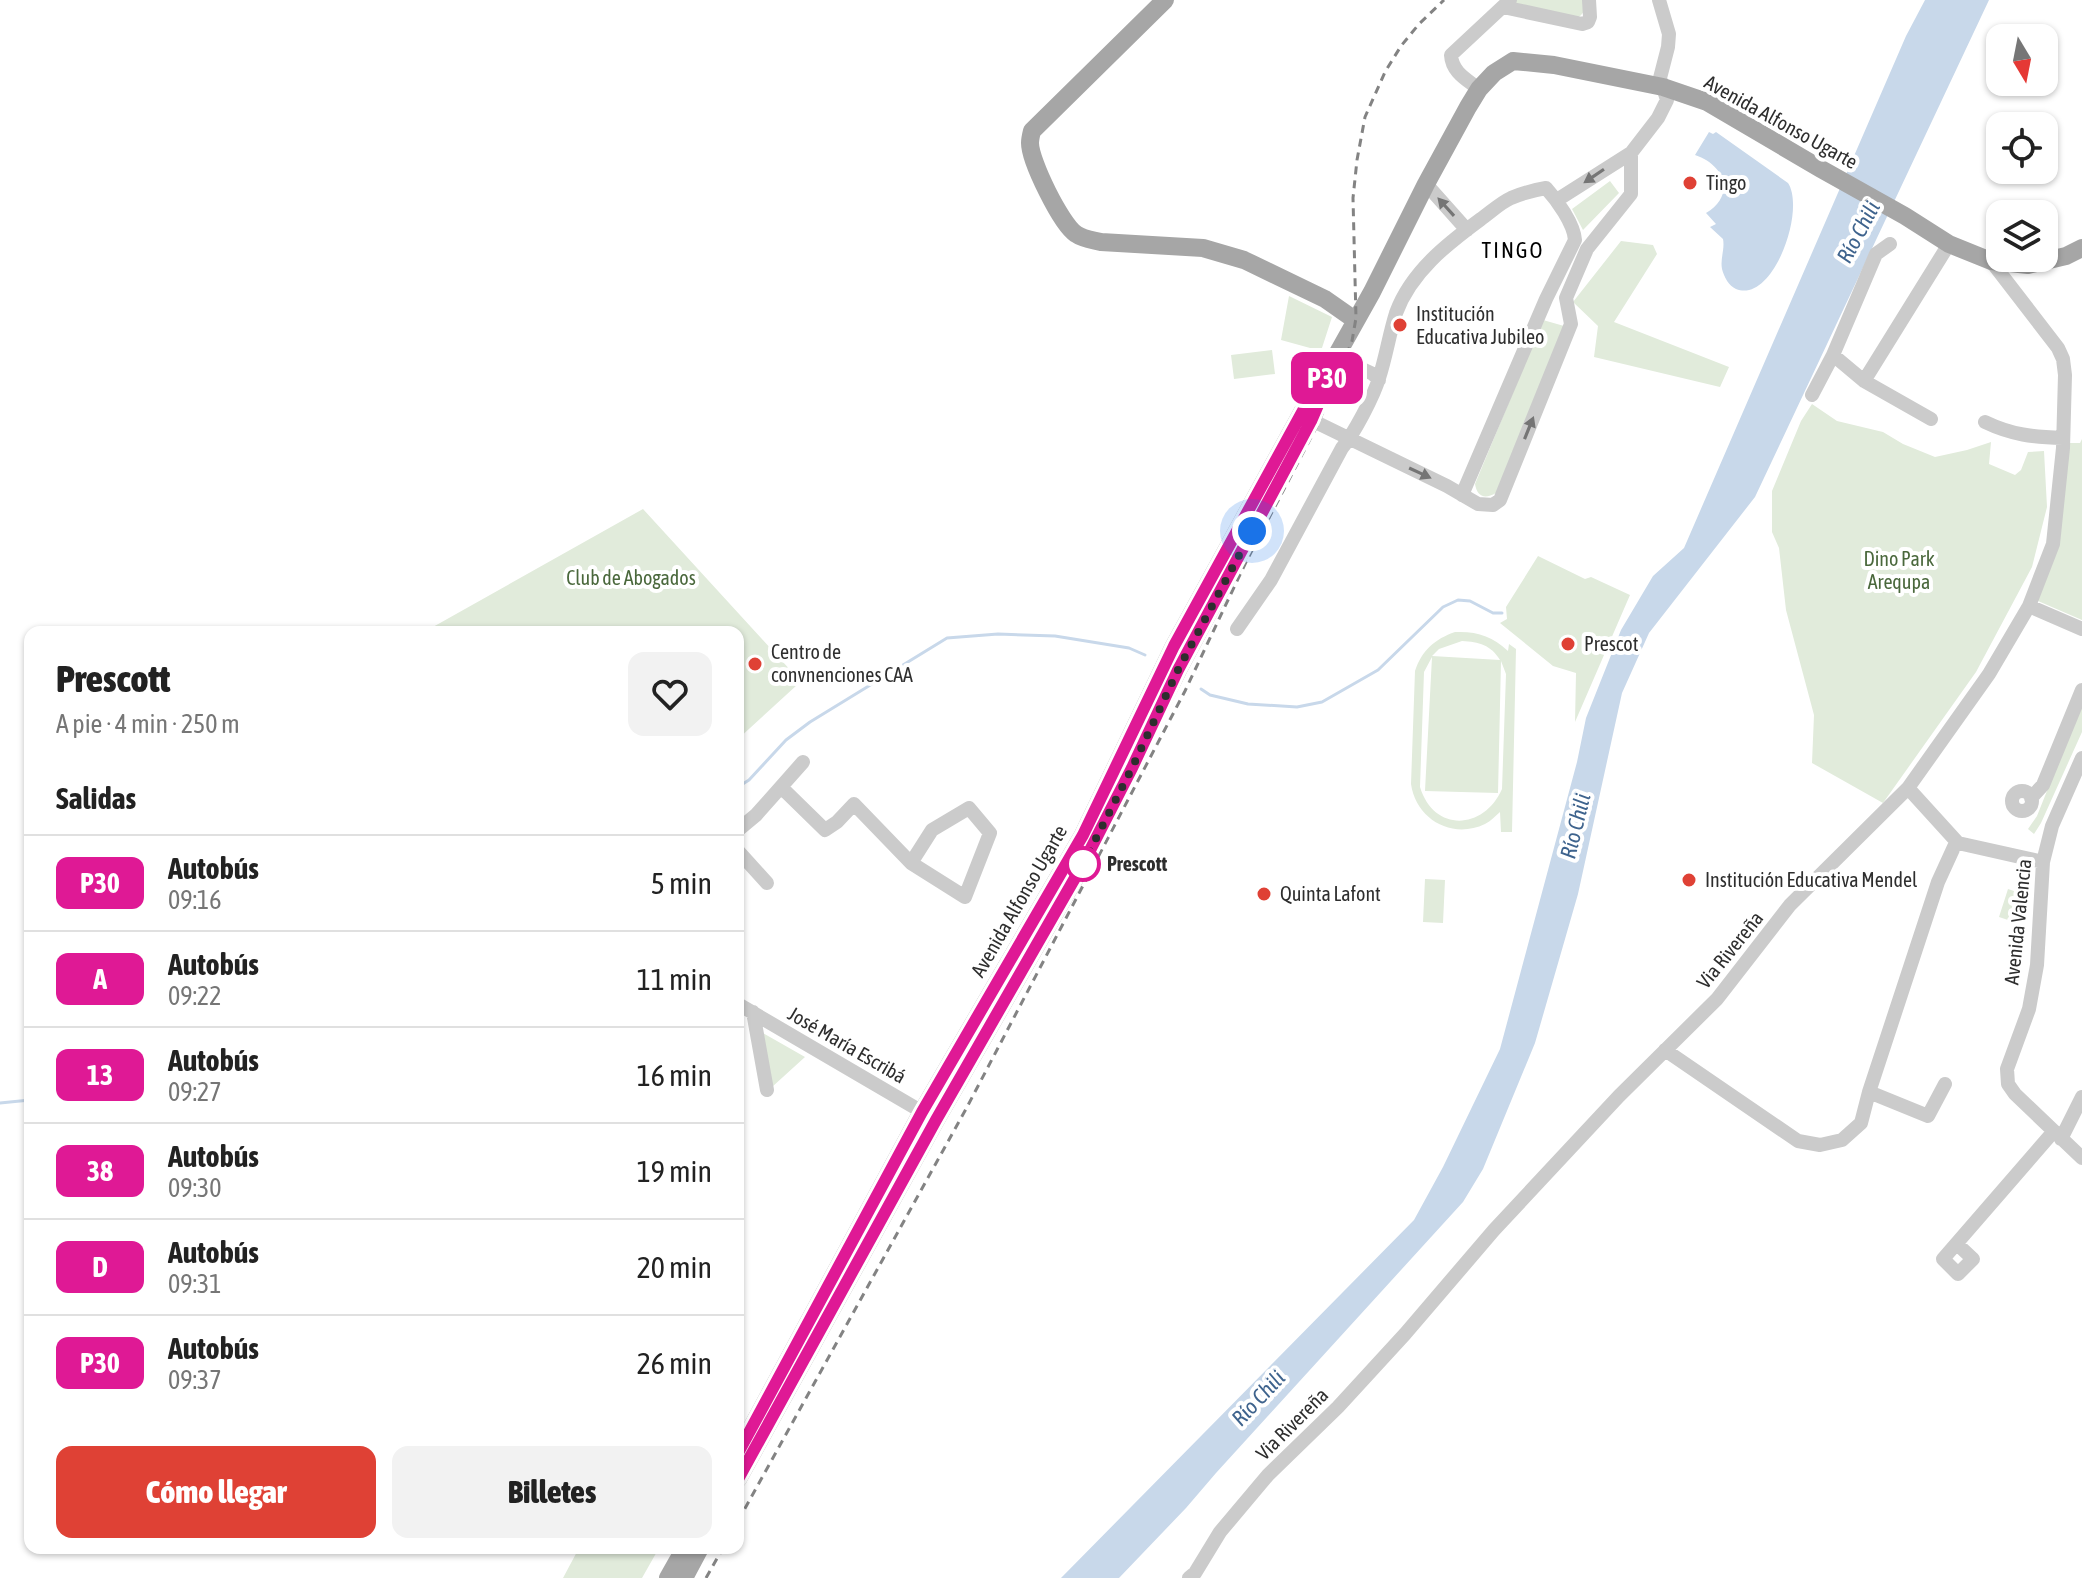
<!DOCTYPE html>
<html lang="es">
<meta charset="utf-8">
<style>
:root{--surface:#fff;--page:#f2f2f2;--text:#222;--muted:#767676;--line:#e0e0e0;--accent:#df4135}
body{margin:0;font-family:"Asap Condensed",sans-serif;background:var(--page);color:var(--text);height:100vh;display:flex;flex-direction:column;font-size:30px;white-space:nowrap}
*{box-sizing:border-box;margin:0}
p{font-size:26px;color:var(--muted)}
.icon{flex:none;width:44px;height:44px;fill:none;stroke:currentColor;stroke-width:2;stroke-linecap:round;stroke-linejoin:round}
.map{position:relative;flex:1;overflow:hidden}
.details{position:absolute;left:24px;top:626px;width:720px;height:928px;display:flex;flex-direction:column;background:var(--surface);border-radius:16px;box-shadow:0 2px 6px #0004}
.details>*{flex:none}
.badge{padding:0 16px;border-radius:12px;font-size:28px;line-height:52px}
.needle{width:52px;rotate:170deg}
.buttons{position:absolute;left:1986px;top:24px;display:grid;gap:16px}
.buttons a{display:grid;place-items:center;width:72px;height:72px;border-radius:16px;background:var(--surface);box-shadow:0 2px 6px #0004;font-size:40px}
.you{position:absolute;width:40px;height:40px;margin:-20px;border:6px solid #fff;border-radius:50%;background:#1a73e8;box-shadow:0 0 0 12px #1a73e833}
.map>.badge{position:absolute;translate:-50% -50%;box-shadow:0 0 0 4px #fff}
h2{padding:0 32px;font-size:30px;line-height:72px}
.round{display:grid;place-items:center;flex:none;width:84px;height:84px;border-radius:16px;background:var(--page)}
.summary{display:flex;align-items:center;justify-content:space-between;height:136px;padding:0 32px}
h1{font-size:38px;font-weight:800;line-height:60px}
.primary-button{display:flex;gap:16px;margin-top:auto;padding:16px 32px}
.primary-button a{flex:1;height:92px;border-radius:16px;background:var(--accent);color:#fff;font-size:32px;font-weight:800;line-height:92px;text-align:center}
.primary-button a+a{background:var(--page);color:var(--text)}
ul{padding:0;list-style:none}
li{display:flex;align-items:center;gap:24px;height:96px;padding:0 32px;border-top:2px solid var(--line)}
li div{flex:1}
li b{display:block;font-size:30px}
li em{font-style:normal}
li .badge{min-width:88px;font-weight:700;text-align:center}
.map>svg:first-child{display:block}
.green{fill:#e1ebdb;fill-rule:evenodd}
.water{fill:#c8d8ea}
.lines{fill:none;stroke-linecap:round;stroke-linejoin:round}
.stream{stroke:#c8d8ea;stroke-width:3}
.minor{stroke:#cbcbcb;stroke-width:14}
.major{stroke:#a6a6a6;stroke-width:18}
.rail{stroke:#838383;stroke-width:3;stroke-dasharray:8 6;stroke-linecap:butt}
.oneway{fill:#757575}
.line-casing{stroke:#fff;stroke-width:18}
.line{stroke:#df1995;stroke-width:12}
.walk{stroke:#2e2e2e;stroke-width:8;stroke-dasharray:0 14.4}
.poi-dot{fill:#df4135;stroke:#fff;stroke-width:3}
.stop-dot{fill:#fff;stroke:#df1995;stroke-width:4}
.labels{text-anchor:middle;stroke-width:8;stroke-linejoin:round;paint-order:stroke}
.street-label{font-size:20px;fill:#2e2e2e;stroke:#fff}
.poi-label{font-size:20px;fill:#2e2e2e;stroke:#fff;text-anchor:start}
.park-label{font-size:20px;fill:#4a683c;stroke:#fff}
.stop-label{font-size:20px;font-weight:bold;fill:#2e2e2e;stroke:#fff;text-anchor:start}
.water-label{font-size:22px;font-style:italic;fill:#3e638d;stroke:#fff}
.neighbourhood-label{font-size:22px;letter-spacing:2px;fill:#000;stroke:#fff}
</style>
<div class="map">
<svg width="2082" height="1578" viewBox="0 0 2082 1578">
<rect width="100%" height="100%" fill="#fff"/>
<path class="green" d="M1515,0H1584C1585,9 1585,13 1577,18L1514,6Z
M1610,181L1619,193L1583,230L1572,209Z
M1621,241L1653,245L1657,254L1614,322L1729,367L1720,387L1594,357L1598,326L1573,302Z
M1289,296L1332,317L1321,351L1281,340Z
M1543,320L1564,326L1496,493C1484,500 1477,496 1475,484Z
M1272,350L1275,374L1234,379L1231,355Z
M1812,404L1837,421L1883,432L1903,444L1935,457L1967,450L1991,442L1989,464L2015,475L2021,470L2028,452L2044,451L2047,507L2032,567L1976,672L1883,803L1812,763L1814,715L1786,610L1779,548L1772,532V491L1801,421Z
M2082,439V620L2038,601L2069,443H2080Z
M643,509L793,673L797,685L738,739V632H424Z
M1538,556L1585,579L1591,577L1630,595L1575,722L1576,673L1553,666L1500,623L1507,619L1506,607Z
M1455,632C1477,631 1492,636 1508,651L1509,644L1516,649L1512,832H1501L1500,812C1495,816 1491,821 1485,824C1452,840 1416,819 1411,784L1415,671C1422,650 1435,639 1455,632ZM1462,641C1479,642 1491,645 1500,660L1432,656L1439,649ZM1432,657L1425,791L1498,793L1501,661L1506,674L1502,789C1484,830 1434,833 1420,787L1424,672Z
M2082,703V732L2041,823L2034,834L2028,829L2037,816Z
M1425,879L1445,880L1443,923L1423,922Z
M2008,889L2026,895L2017,923L1999,917Z
M761,1032L805,1057L772,1087Z
M579,1548H659L642,1578H563Z"/>
<path class="water" d="M1925,0H1989L1755,497L1649,633L1622,693L1578,894L1535,1043L1483,1169L1463,1202L1216,1473L1186,1508L1119,1578H1061L1414,1220L1443,1167L1500,1049L1577,762L1586,718L1621,630L1653,576L1684,548L1906,36Z
M1709,132L1713,134L1716,132L1788,183C1806,210 1773,304 1736,289C1729,286 1724,277 1722,269C1720,259 1725,249 1723,239L1710,227L1716,224L1706,213C1736,195 1725,165 1695,155Z"/>
<g class="lines">
<path class="stream" d="M1201,689L1210,695L1248,704L1297,707L1322,702L1378,670L1443,607L1458,600L1470,601L1493,613H1502
M738,787L749,780L786,740L810,722L947,638L998,634L1055,636L1129,648L1145,655
M0,1103L30,1100"/>
<path class="minor" d="M1503,7L1582,24L1588,22L1590,17L1589,0
M1479,89C1466,79 1452,72 1451,55L1510,0
M1426,184L1467,230
M1557,200L1631,153L1658,118L1667,100L1660,78L1668,47L1669,34L1659,0
M1833,355L1864,381L1931,419
M1358,367L1373,374L1379,380
M1864,381L1949,244
M1812,395L1833,355L1876,254L1890,244
M1301,415L1447,486L1478,504L1493,505L1500,500L1571,324L1566,298L1587,249L1631,194V153
M1985,422C2012,435 2033,437 2063,438
M2029,606L2082,629
M1237,629L1271,580L1342,448C1353,435 1374,396 1379,378C1386,357 1389,335 1396,313C1411,272 1447,244 1481,219C1491,212 1500,203 1511,198C1523,193 1534,190 1546,188C1557,200 1574,224 1575,240L1546,299L1462,495
M2082,758L2052,826L2043,862L2037,965L2029,1009L2007,1069L2008,1084L2015,1094L2082,1158
M781,787L825,830L837,822L854,804L911,863L965,897L990,833L969,808L932,830L911,863
M1908,788L1958,843L2043,862
M2012 801a10 10 0 1 1 20 0a10 10 0 1 1-20 0Z
M2031,798L2043,785L2082,690
M738,830L756,815L803,762
M738,851L767,883
M738,1004L931,1117
M753,1012L767,1090
M1665,1050L1798,1141L1820,1145L1842,1140L1861,1123L1869,1092L1938,882L1954,847L1958,843
M1869,1092L1928,1116L1945,1084
M2061,1139L2082,1097
M1957,1244L1973,1259L1958,1274L1943,1259L2054,1131
M1189,1578L1195,1573L1220,1532L1268,1475L1338,1407L1405,1334L1494,1230L1619,1096L1717,999L1790,905L1908,788L1989,674L2029,606L2053,544L2063,448L2065,375L2063,359L2058,348L1991,261"/>
<path class="major" d="M1165,0L1032,131C1031,135 1030,139 1030,143C1030,161 1061,224 1076,234C1083,239 1093,240 1101,242L1203,248L1244,260L1325,299L1355,320
M738,1453L922,1112L1083,835L1174,646L1310,398L1330,367L1372,292L1426,184L1468,107L1479,89L1494,73L1513,61L1554,65L1663,87L1707,102L1821,169L1905,216L1949,244L1991,261L2028,265L2066,256L2082,248
M738,1479L936,1120L1083,864L1178,670L1279,480
M668,1578L685,1548
M684,1578L700,1548"/>
<path class="rail" d="M738,1521L966,1109L1185,691L1246,562L1318,424L1352,341L1356,318L1353,198L1357,160L1365,117L1385,72L1401,46L1419,24L1444,0
M706,1578L723,1548"/>
</g>
<defs><path id="oneway-solid" d="M-6-.8H1V-3.2L6.5 0L1 3.2V.8H-6Z" transform="scale(2)"/></defs>
<g class="oneway">
<use href="#oneway-solid" transform="translate(1594 176) rotate(146)"/>
<use href="#oneway-solid" transform="translate(1446 207) rotate(-132)"/>
<use href="#oneway-solid" transform="translate(1529 428) rotate(-68)"/>
<use href="#oneway-solid" transform="translate(1420 473) rotate(25)"/>
</g>
<g class="lines">
<g class="line-casing">
<path id="line" d="M738,1453L922,1112L1083,835L1174,646L1310,398L1330,367L1324,391L1311,421L1178,670L1132,768L1083,864L936,1120L738,1479"/>
</g>
<use href="#line" class="line"/>
<path class="walk" d="M1083,864L1132,768L1178,670L1252,531"/>
</g>
<g class="poi-dot">
<circle cx="1690" cy="183" r="8"/>
<circle cx="1400" cy="325" r="8"/>
<circle cx="1568" cy="644" r="8"/>
<circle cx="755" cy="664" r="8"/>
<circle cx="1689" cy="880" r="8"/>
<circle cx="1264" cy="894" r="8"/>
</g>
<circle class="stop-dot" cx="1083" cy="864" r="16"/>
<g class="labels">
<g class="street-label">
<text transform="translate(1781 122) rotate(29)" y="7">Avenida Alfonso Ugarte</text>
<text transform="translate(1019 901) rotate(-60)" y="7">Avenida Alfonso Ugarte</text>
<text transform="translate(2018 922) rotate(-84)" y="7">Avenida Valencia</text>
<text transform="translate(1730 950) rotate(-51)" y="7">Via Rivereña</text>
<text transform="translate(847 1045) rotate(30)" y="7">José María Escribá</text>
<text transform="translate(1292 1424) rotate(-45)" y="7">Via Rivereña</text>
</g>
<g class="poi-label">
<text x="1706" y="190">Tingo</text>
<text x="1416" y="321">Institución<tspan x="1416" dy="23">Educativa Jubileo</tspan></text>
<text x="1584" y="651">Prescot</text>
<text x="771" y="659">Centro de<tspan x="771" dy="23">convnenciones CAA</tspan></text>
<text x="1705" y="887">Institución Educativa Mendel</text>
<text x="1280" y="901">Quinta Lafont</text>
</g>
<g class="park-label">
<text x="1899" y="566">Dino Park<tspan x="1899" dy="23">Arequpa</tspan></text>
<text x="631" y="585">Club de Abogados</text>
</g>
<g class="stop-label">
<text x="1107" y="871">Prescott</text>
</g>
<g class="water-label">
<text transform="translate(1858 232) rotate(-62)" y="8">Río Chili</text>
<text transform="translate(1575 826) rotate(-76)" y="8">Río Chili</text>
<text transform="translate(1258 1398) rotate(-47)" y="8">Río Chili</text>
</g>
<g class="neighbourhood-label">
<text x="1513" y="258">TINGO</text>
</g>
</g>
</svg>
<div class="buttons">
<a><svg class="needle" viewBox="-14 -14 28 28"><path d="M0-13l5 13h-10z" fill="#e53935"/><path d="M0 13l5-13h-10z" fill="#767676"/></svg></a>
<a><svg class="icon" aria-label="locate" viewBox="0 0 24 24"><circle cx="12" cy="12" r="6"/><path d="M12 2v4M12 18v4M2 12h4M18 12h4"/></svg></a>
<a><svg class="icon" aria-label="layers" viewBox="0 0 24 24"><path d="M12 4l9 5-9 5-9-5zM3 14l9 5 9-5"/></svg></a>
</div>
<div class="you" style="left:1252px;top:531px"></div>
<b class="badge" style="left:1327px;top:378px;background:#df1995;color:#fff">P30</b>
<section class="details">
<div class="summary"><div><h1>Prescott</h1><p>A pie · 4 min · 250 m</p></div><a class="round"><svg class="icon" aria-label="heart" viewBox="0 0 24 24"><path d="M12 20l-8-8c-3-5 5-10 8-4 3-6 11-1 8 4z"/></svg></a></div>
<h2>Salidas</h2>
<ul>
<li><span class="badge" style="background:#df1995;color:#fff">P30</span><div><b>Autobús</b><p>09:16</p></div><em>5 min</em></li>
<li><span class="badge" style="background:#df1995;color:#fff">A</span><div><b>Autobús</b><p>09:22</p></div><em>11 min</em></li>
<li><span class="badge" style="background:#df1995;color:#fff">13</span><div><b>Autobús</b><p>09:27</p></div><em>16 min</em></li>
<li><span class="badge" style="background:#df1995;color:#fff">38</span><div><b>Autobús</b><p>09:30</p></div><em>19 min</em></li>
<li><span class="badge" style="background:#df1995;color:#fff">D</span><div><b>Autobús</b><p>09:31</p></div><em>20 min</em></li>
<li><span class="badge" style="background:#df1995;color:#fff">P30</span><div><b>Autobús</b><p>09:37</p></div><em>26 min</em></li>
</ul>
<div class="primary-button"><a>Cómo llegar</a><a>Billetes</a></div>
</section>
</div>
